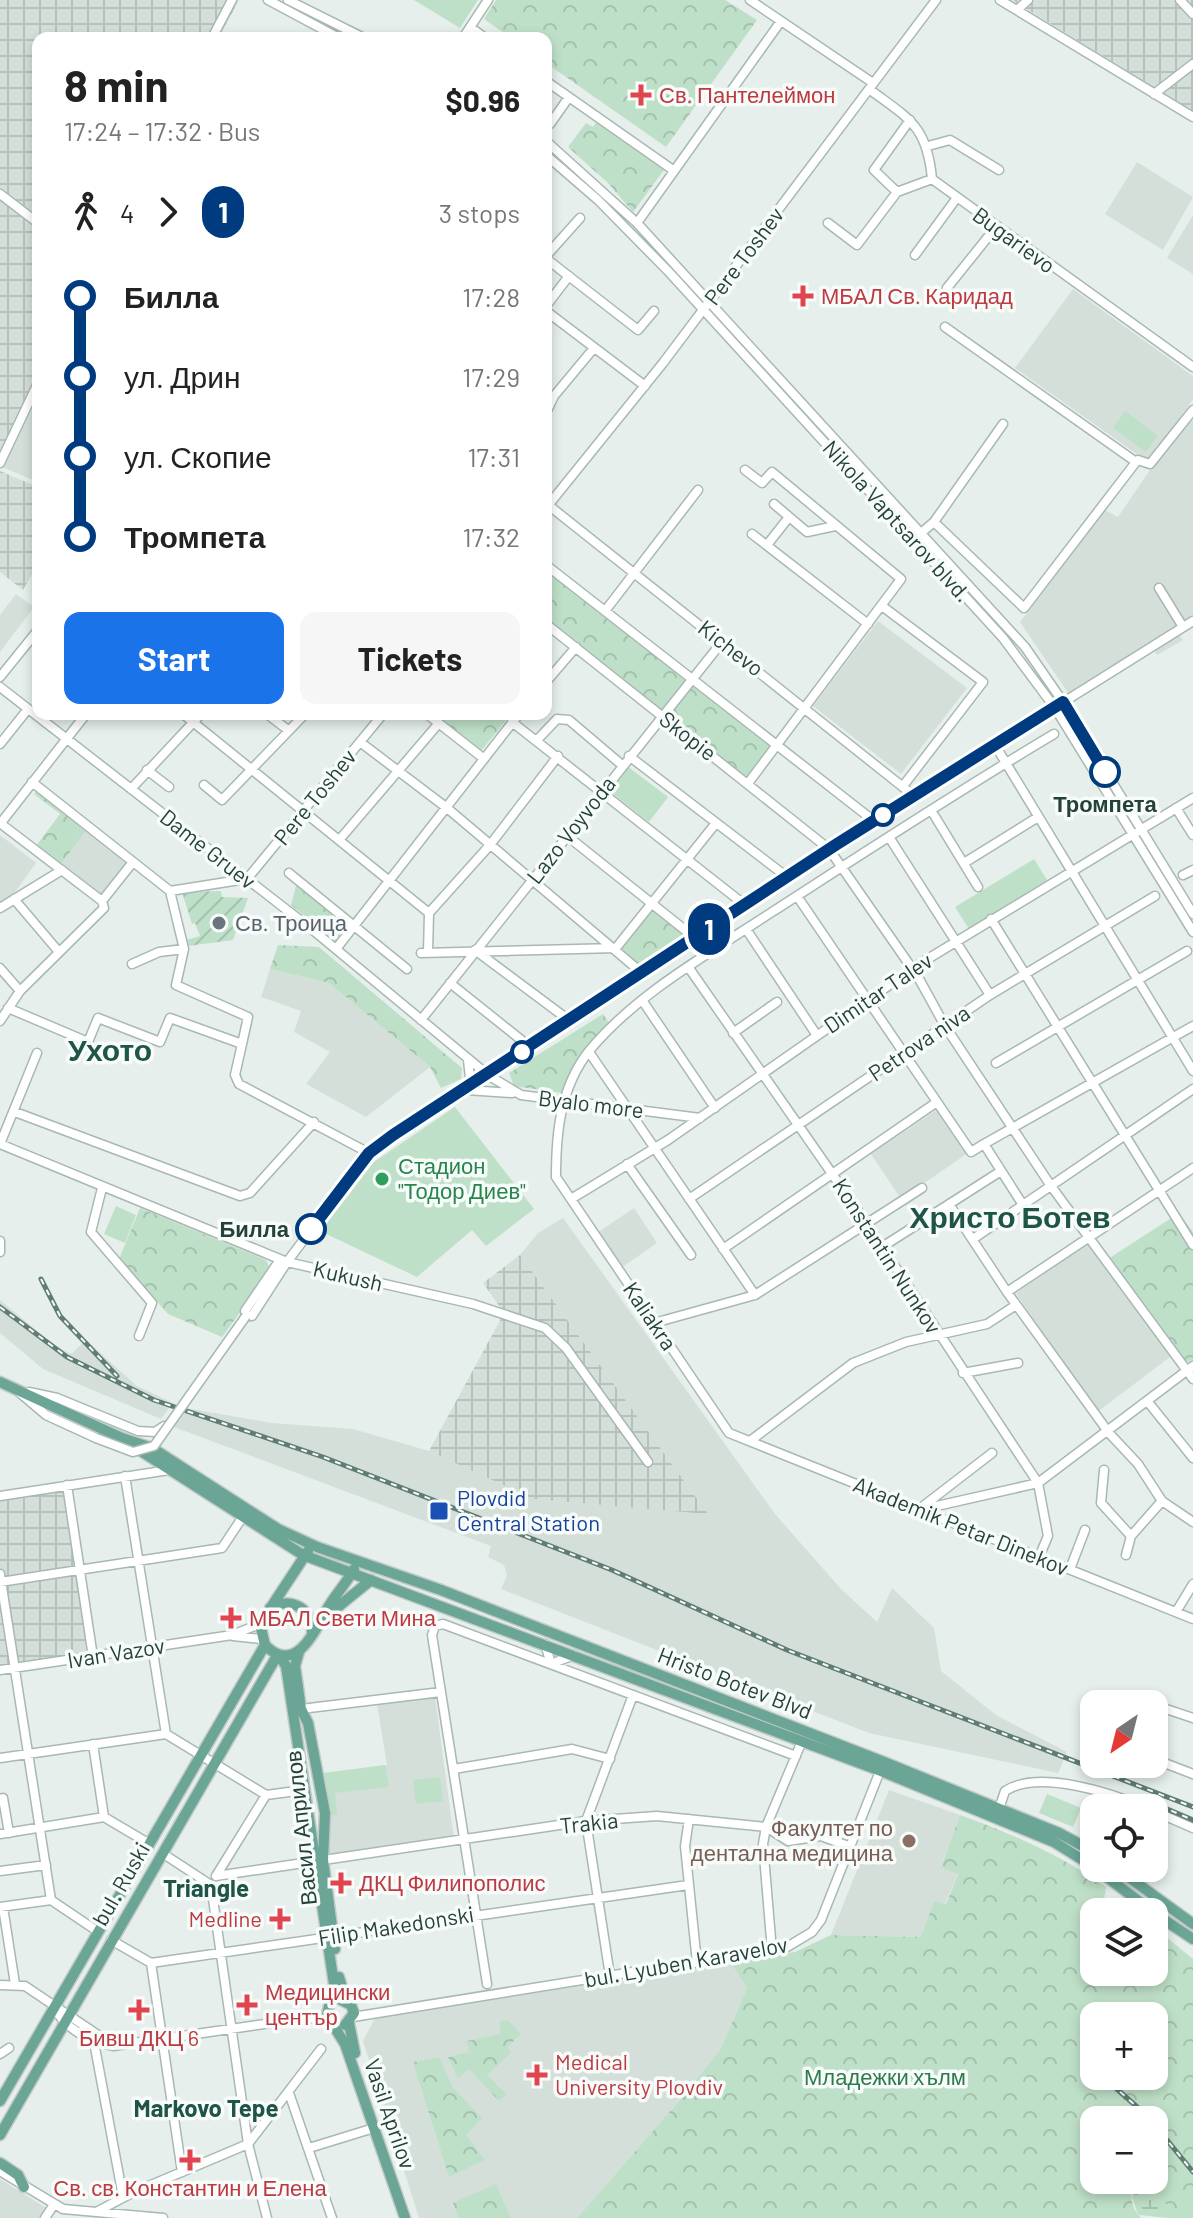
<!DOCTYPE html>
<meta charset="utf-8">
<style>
:root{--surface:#fff;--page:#f6f6f6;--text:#222;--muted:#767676;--accent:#1a73e8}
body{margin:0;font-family:Barlow,sans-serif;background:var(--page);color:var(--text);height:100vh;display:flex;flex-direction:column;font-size:30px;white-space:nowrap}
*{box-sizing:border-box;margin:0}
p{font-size:26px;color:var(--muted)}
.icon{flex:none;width:44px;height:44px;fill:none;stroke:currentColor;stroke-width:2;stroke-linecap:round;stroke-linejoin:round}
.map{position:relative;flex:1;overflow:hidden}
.details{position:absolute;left:32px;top:32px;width:520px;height:688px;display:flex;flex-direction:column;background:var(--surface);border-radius:16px;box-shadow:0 4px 12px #0003}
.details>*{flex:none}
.badge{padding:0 16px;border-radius:26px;font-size:28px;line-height:52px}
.needle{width:52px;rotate:215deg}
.fabs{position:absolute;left:1080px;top:1690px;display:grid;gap:16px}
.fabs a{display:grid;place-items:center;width:88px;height:88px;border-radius:16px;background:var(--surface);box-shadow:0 4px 12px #0003;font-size:40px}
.map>.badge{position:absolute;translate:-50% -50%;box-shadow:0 0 0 4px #fff}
.legs{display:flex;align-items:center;gap:12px;height:88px;padding:0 32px;font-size:26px}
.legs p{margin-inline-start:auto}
.summary{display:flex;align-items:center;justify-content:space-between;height:136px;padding:0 32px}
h1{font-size:44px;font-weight:700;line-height:60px}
.action{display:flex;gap:16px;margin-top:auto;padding:16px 32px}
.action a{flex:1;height:92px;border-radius:16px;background:var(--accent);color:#fff;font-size:32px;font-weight:700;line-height:92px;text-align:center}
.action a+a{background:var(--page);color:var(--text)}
ul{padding:0 32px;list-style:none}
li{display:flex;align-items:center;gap:28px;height:80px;font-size:30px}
li i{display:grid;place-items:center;width:12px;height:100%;margin:0 10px;background:currentColor}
li i::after{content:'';width:20px;height:20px;margin:-10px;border:6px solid;border-radius:50%;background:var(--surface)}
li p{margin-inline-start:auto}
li:first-child i{background:linear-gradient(#0000 50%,currentColor 0)}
li:last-child i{background:linear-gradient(currentColor 50%,#0000 0)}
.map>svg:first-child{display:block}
.built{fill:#d4dfda}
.industrial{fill:url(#industrial-grid)}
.grass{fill:#bfe0c8}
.wetland{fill:url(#wetland-marsh)}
.park{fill:url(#park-crowns);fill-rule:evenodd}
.garden{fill:url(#garden-furrows)}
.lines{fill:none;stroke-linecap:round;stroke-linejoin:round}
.minor-casing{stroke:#a8b8b2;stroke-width:11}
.major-casing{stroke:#c2cac8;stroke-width:13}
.minor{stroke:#fff;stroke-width:8}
.major{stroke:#6aa596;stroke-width:10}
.rail-casing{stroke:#5f7d75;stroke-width:5}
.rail{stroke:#f7fbf9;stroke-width:2;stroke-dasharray:6;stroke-linecap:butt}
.minor-bridge-casing{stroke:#a8b8b2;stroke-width:11;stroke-linecap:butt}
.minor-bridge{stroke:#fff;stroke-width:8}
.line-1-casing{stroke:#fff;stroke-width:18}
.line-1{stroke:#003b80;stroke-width:12}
.health-dot{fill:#e0444e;stroke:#f7fbf9;stroke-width:3}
.stop-1-dot{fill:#fff;stroke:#003b80;stroke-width:4}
.worship-dot{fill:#6b7280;stroke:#f7fbf9;stroke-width:3}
.leisure-dot{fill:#2e9e5b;stroke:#f7fbf9;stroke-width:3}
.transit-dot{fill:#1a4fb4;stroke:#f7fbf9;stroke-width:3}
.education-dot{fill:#8d6e63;stroke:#f7fbf9;stroke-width:3}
.labels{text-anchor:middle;stroke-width:7;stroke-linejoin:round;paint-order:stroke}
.health-label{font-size:22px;fill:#be3a42;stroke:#f7fbf9;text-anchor:start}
.street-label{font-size:22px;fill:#24423a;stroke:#f7fbf9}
.stop-label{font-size:22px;font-weight:bold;fill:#24423a;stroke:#f7fbf9}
.worship-label{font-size:22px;fill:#5b616d;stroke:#f7fbf9;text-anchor:start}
.leisure-label{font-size:22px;fill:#27864d;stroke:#f7fbf9;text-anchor:start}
.transit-label{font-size:22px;fill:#164399;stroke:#f7fbf9;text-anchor:start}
.education-label{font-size:22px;fill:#785e54;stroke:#f7fbf9;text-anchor:end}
.park-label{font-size:22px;fill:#2d7a4b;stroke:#f7fbf9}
.neighbourhood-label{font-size:24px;font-weight:bold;fill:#1f5548;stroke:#f7fbf9}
.district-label{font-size:30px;font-weight:bold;fill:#1f5548;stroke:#f7fbf9}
</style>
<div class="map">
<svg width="1193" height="2218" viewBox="0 0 1193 2218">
<defs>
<pattern id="industrial-grid" width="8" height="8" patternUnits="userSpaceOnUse" patternTransform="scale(2)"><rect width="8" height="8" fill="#d4dfda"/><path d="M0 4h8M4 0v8" fill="none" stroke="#b6c1bc"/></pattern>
<pattern id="wetland-marsh" width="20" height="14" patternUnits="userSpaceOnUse" patternTransform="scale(2)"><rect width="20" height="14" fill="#bfe0c8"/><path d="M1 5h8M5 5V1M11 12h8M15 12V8" fill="none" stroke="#a4c1ad"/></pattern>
<pattern id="park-crowns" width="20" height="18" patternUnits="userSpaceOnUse" patternTransform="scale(2)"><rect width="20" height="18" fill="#bfe0c8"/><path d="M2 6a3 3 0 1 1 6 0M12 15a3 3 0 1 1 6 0" fill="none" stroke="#a4c1ad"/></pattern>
<pattern id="garden-furrows" width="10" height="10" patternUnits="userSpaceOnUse" patternTransform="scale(2)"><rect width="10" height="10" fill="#bfe0c8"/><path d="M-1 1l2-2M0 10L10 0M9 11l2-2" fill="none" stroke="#a4c1ad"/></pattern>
</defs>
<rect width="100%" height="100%" fill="#e6efeb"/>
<path class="built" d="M1137,162L1193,197L1163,250L1105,214Z
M1193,215V274L1167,258Z
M1073,289L1193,376V399L1148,462L1015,368Z
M38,398V482L2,467Z
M1186,417L1193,421V624L1171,639L1179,635L1183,640L1157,655L1154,650L1073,700L1020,622L1105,510L1118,517Z
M16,594L34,607L0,652V615Z
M878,621L967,688L901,774L813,706Z
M88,829L130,863L103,899L60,865Z
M0,835L36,863L13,895L0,902Z
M270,969L329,983L430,1067L366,1117L306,1084L330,1052L294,1032L301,1011L261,997Z
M938,1109L968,1153L901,1199L871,1154Z
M634,1208L657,1243L621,1268L597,1233Z
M563,1218L775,1514L841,1589L877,1622L892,1588L934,1628L941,1671L996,1715L1067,1752L1058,1773L869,1733L501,1589L507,1575L504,1565L488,1557L491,1546L174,1427L186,1408L272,1423L353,1429L429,1451L534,1498L707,1513L520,1255L538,1233Z
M1088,1243L1170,1357L1096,1413L1016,1293Z
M0,1300L54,1345L71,1354L86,1340L137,1386L173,1403L161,1419L43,1369L0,1333Z
M435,1697L454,1839L328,1854L321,1777L324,1773L387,1765L377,1704Z
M889,1790L960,1815L941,1866L958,1873L945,1904L934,1901L922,1937L831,1935Z
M730,1962L747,1988L720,2050L680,2100L577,2218H419L363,2041L375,2018Z
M0,2179L46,2208L40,2218H0Z"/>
<path class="industrial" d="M0,0H239L219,38H38V382L0,454Z
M1012,0H1193V111Z
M0,471L38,487V564L23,590L0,572Z
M520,1255L708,1514L534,1499L429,1451L504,1313L483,1283Z
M67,1485L93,1657L0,1670V1496Z"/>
<path class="grass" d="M414,0H478L460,28Z
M1125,411L1158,436L1146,452L1113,428Z
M627,766L668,797L649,822L608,790Z
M1034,859L1047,880L969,929L955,907Z
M455,1107L534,1209L486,1246L472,1230L417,1277L320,1231L374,1162Z
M116,1206L136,1215L125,1243L104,1234Z
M385,1765L389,1787L335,1793L337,1815L326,1816L321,1777L324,1773Z
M440,1777L443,1801L416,1804L413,1780Z
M1047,1794L1081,1808L1073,1827L1039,1813Z"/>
<path class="wetland" d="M1138,2186L1169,2206V2218L1138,2215L1132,2197Z"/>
<path class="park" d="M496,0H725L757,20L666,147L546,63V38H511L484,19Z
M597,121L664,170L633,212L608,183L568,147L586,123L593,127Z
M546,569L773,746L747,778L546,620Z
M436,714H511L481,751Z
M37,790L88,829L60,865L36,846L60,814L34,794Z
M297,882L351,926L337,943L291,905Z
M653,907L689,937L672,949L667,947L643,970L619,947Z
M278,945L319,947L462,1068L461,1079L441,1088L430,1067L329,983L270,969Z
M603,1014L612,1027L562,1093L514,1086L509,1073Z
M140,1208L266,1260L271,1270L222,1337L168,1314L119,1259Z
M1179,1213L1193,1232V1360L1185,1362L1108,1259Z
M960,1815C1013,1834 1060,1855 1106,1887L1102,1912H1094V1972H1154V1933L1160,1932L1193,1959V2218H1169V2206L1138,2186C1126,2194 1133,2210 1141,2218H577L680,2100L720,2050L747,1988L730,1962L795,1952L831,1935L921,1937L934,1901L946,1904L958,1874L941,1867ZM1094,2016H1154V2076H1094ZM1094,2120H1154V2180H1094Z
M508,2020L521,2034L507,2047L511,2053L487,2075L506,2094L499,2101L469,2069L458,2078L448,2057L469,2052L467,2041L500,2034V2021Z
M439,2057L453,2088L482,2118L466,2135L485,2160L449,2177L413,2062Z
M496,2184L511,2218H459L453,2203Z"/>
<path class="garden" d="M221,891L222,897L248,898L233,940L188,946L186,940L200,936L195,923L192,924L182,892Z"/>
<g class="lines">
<g class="minor-casing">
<path id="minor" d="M268,0L339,38
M288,0L364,38
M750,0L873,83
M1000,0L1193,117
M1180,0L1193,14
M1017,10L1028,0
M470,27L485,38
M212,38L232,0
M463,38L488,0
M546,81L673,170
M869,89C909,119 927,125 932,179L1193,367
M1154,94L1193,64
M550,124L569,97
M546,141L637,223L1025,647L1063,702L1193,914
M928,146L950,140L999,170
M546,155L598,200L668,271L1003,638L1055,708L1193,932
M897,192L874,170L910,120
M0,194L38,223
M580,218L547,255L548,260L638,330L654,311
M637,223L781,21
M828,223L857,245L897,192L932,179
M915,255L956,199
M947,288L996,227
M546,306L569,276
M546,311L645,386
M945,327L1136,462L1138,460L1150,464L1193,410
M546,413L554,396L594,348
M0,463L38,383
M745,470L762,483L772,472L901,579L749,782
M547,504L913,795
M774,504L807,532L835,526
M546,508L663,363L936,0
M934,522L1024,608L1136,462
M921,533L934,522L1003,424
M752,534L868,624
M767,545L789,517
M546,565L874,821
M1159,588L1183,627
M882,606L983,682L903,786
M605,611L698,490
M546,624L829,849L918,977L945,1026L1051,1186L1193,1379
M0,677L38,630
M546,682L576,647
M0,687L314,931L488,1075L521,1095L700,1118
M183,714L429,913
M267,714L288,730
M427,714L483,758
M512,722L745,905
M1054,734C958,791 865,852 772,912C710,953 637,993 589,1051C560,1088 556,1133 556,1177L729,1433L1193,1619
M538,739L557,719L569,720L622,765
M360,742L447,808L642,973
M0,744L28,709
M995,745L1193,1071
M629,756L787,877
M147,770L169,787
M32,782L170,891L246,879
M204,785L222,800L305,714
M131,789L201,714
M1176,808L1193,835
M931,810L978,887
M0,823L102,901L104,908L20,991L0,1021
M0,824L86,714
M566,835L695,938
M889,837L990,995
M340,839L439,723
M964,863L1038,817
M289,873L407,969
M1183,875L1193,870
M247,879L383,714
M170,891L184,949L176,985L248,1017L242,1044
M797,896L971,1152L984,1144L1023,1205
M14,899L59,952
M102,901L133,862
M0,908L62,870
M991,919L1193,1245
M746,929L816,1034
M336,949L519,714
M475,950L570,1021
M428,952L429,913L490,845L558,756
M421,953L616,948L716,823
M132,964L159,952L184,949
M0,968L20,991
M689,968L867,1224L1038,1483L1048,1536L1039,1557
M450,983L530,1047
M642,1000L715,1108
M8,1008L88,1042L98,1018L160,1042L170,1018L242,1044L235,1075L239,1084L369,1153
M421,1020L722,642
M733,1033L777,1002
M589,1052L755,1295
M996,1063L1187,951
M465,1089L470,1078L468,1060
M466,1090L512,1093
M15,1112L240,1196L250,1193L314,1122
M0,1144L287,1262L473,1304L545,1328L566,1348L648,1462
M0,1144L37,1053
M984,1144L1193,1026
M627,1164L691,1255
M102,1188L91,1232L152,1303L139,1336
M571,1199L668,1140L921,963L1193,798
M689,1199L990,995L1155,896
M949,1204L1007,1292L1109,1433L1138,1464L1162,1501L1193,1522
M973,1239L1193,1089
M0,1241V1252
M882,1247L1001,1171
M723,1249L937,1102
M287,1262L277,1264L245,1311L246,1316H252L287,1262L369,1153L837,844L1193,621
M1007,1292L1193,1168
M654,1323L755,1295L922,1188
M963,1373L1018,1363
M29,1392L57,1398L138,1431L155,1432L164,1426
M20,1393L46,1415L96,1438
M1148,1402L1193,1458
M750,1441L853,1363L906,1342L987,1324L1016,1305
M1104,1470L1101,1503L1131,1536
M125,1476L166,1734
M67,1485L93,1657
M0,1496L169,1470
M922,1507L992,1453
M919,1510L1038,1483L1193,1366
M1126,1555L1131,1536L1162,1501
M1070,1569L1085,1530
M0,1574L51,1900
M0,1582L222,1548L242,1518
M1176,1612L1193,1584
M233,1636L261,1639
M545,1644L551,1664L574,1655
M0,1670L232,1635L260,1624
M1135,1699L1150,1704
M1154,1705L1193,1718
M301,1709L441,1692
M93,1744L104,1817
M0,1758L166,1734L266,1795L304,1790
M1154,1759L1193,1774
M454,1769L572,1749L610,1759
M0,1799L3,1798L9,1833
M999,1809L1005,1791C1039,1769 1112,1793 1146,1808
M1154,1811L1193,1828
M689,1819L685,1846L697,1963
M0,1834L104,1817L148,1843
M162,1853L211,1885
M0,1871L46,1865
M216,1876L586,1821L657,1816L766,1827L788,1841L821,1836L851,1847
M216,1876L266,1795
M211,1885L248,2144L267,2218
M0,1907L51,1900L97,1931
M3,1907L15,1984
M111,1940L151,1963L688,1885
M772,1951L763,1844L766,1827L802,1741
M151,1963L182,2172
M610,1976L586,1821L633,1695
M487,1984L432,1635L435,1626L443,1624L796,1756
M0,1985L25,1986L110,2043
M54,2006C63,2029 91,2041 113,2046L306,2018L329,2020
M353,2017L787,1947L812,1932L821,1920L882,1766
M94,2042L123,2197
M0,2054L9,2048
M289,2093L332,2218
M309,2148L374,2128
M0,2171L63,2209L163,2218
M98,2211L132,2193L248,2144L321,2049
M45,2218L53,2206"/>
</g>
<g class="major-casing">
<path id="major" d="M0,1382L122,1438L152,1448L278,1529L317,1547L441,1590L884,1762L1059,1833L1094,1852
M133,1446L303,1555L881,1771L1054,1842L1094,1867
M308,1551L260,1624L265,1645C294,1675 314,1634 326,1611C334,1596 346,1584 354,1569
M270,1608C292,1596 313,1609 312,1634
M323,1619L371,1580
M299,1652L295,1666L301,1709L308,1723L325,1813L323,1860L335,1949
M278,1654L286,1666L334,1984L327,2015L345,2044L405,2218
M1095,1868L1153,1912
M1116,1868L1193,1924
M1154,1913L1193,1939
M339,1977L346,2001
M341,2000L351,2005L354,2013L345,2025
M349,2023L355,2053
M0,2101L265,1645
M0,2135L278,1654
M0,2163L18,2175L24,2187"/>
</g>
<use href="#minor" class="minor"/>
<use href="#major" class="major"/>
<g class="rail-casing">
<path id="rail" d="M41,1279L60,1316L117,1376
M0,1307L67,1357L154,1400L323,1457L612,1570L787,1650L1193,1807
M1160,1806L1193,1820
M1102,2076L1152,2120
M1154,2124L1193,2172"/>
</g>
<use href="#rail" class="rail"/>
<g class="minor-bridge-casing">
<path id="minor-bridge" d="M96,1438L133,1452L154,1446L246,1316"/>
</g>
<use href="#minor-bridge" class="minor-bridge"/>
</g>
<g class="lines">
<g class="line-1-casing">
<path id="line-1" d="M311,1229L369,1153L393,1135L837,844L1063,702L1105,772"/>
</g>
<use href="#line-1" class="line-1"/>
</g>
<g class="health-dot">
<path d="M637 83h8v8h8v8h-8v8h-8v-8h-8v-8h8z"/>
<path d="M799 284h8v8h8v8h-8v8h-8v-8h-8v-8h8z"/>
<path d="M227 1606h8v8h8v8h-8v8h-8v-8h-8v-8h8z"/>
<path d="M337 1871h8v8h8v8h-8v8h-8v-8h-8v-8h8z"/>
<path d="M276 1907h8v8h8v8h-8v8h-8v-8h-8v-8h8z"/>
<path d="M243 1993h8v8h8v8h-8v8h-8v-8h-8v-8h8z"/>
<path d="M135 1998h8v8h8v8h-8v8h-8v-8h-8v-8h8z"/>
<path d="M533 2063h8v8h8v8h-8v8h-8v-8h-8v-8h8z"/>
<path d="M186 2148h8v8h8v8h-8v8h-8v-8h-8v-8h8z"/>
</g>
<g class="stop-1-dot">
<circle cx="1105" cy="772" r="14"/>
<circle cx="883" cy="815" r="10"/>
<circle cx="522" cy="1052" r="10"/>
<circle cx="311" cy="1229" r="14"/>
</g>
<circle class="worship-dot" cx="219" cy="923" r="8"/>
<circle class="leisure-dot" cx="382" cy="1179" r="8"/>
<rect class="transit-dot" x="429" y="1501" width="20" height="20" rx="4"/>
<circle class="education-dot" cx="909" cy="1841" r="8"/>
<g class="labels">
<g class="health-label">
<text x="659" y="103">Св. Пантелеймон</text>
<text x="821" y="304">МБАЛ Св. Каридад</text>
<text x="249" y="1626">МБАЛ Свети Мина</text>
<text x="359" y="1891">ДКЦ Филипополис</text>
<text x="262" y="1927" text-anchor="end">Medline</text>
<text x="265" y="2000">Медицински<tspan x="265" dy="25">център</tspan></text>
<text x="139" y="2046" text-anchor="middle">Бивш ДКЦ 6</text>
<text x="555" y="2070">Medical<tspan x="555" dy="25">University Plovdiv</tspan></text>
<text x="190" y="2196" text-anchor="middle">Св. св. Константин и Елена</text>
</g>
<g class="street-label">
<text transform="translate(1014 240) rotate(36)" y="8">Bugarievo</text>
<text transform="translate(744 256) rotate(-53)" y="8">Pere Toshev</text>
<text transform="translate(897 521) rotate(48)" y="8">Nikola Vaptsarov blvd.</text>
<text transform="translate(731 648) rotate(38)" y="8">Kichevo</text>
<text transform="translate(688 736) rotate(38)" y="8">Skopie</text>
<text transform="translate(315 797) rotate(-51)" y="8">Pere Toshev</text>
<text transform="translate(571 830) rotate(-52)" y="8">Lazo Voyvoda</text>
<text transform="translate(208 849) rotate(38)" y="8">Dame Gruev</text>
<text transform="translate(878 993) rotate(-34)" y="8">Dimitar Talev</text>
<text transform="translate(919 1043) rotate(-34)" y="8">Petrova niva</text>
<text transform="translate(591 1104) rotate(7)" y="8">Byalo more</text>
<text transform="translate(887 1256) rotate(57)" y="8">Konstantin Nunkov</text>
<text transform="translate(348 1276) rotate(13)" y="8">Kukush</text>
<text transform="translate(650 1316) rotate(56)" y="8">Kaliakra</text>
<text transform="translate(961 1526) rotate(22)" y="8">Akademik Petar Dinekov</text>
<text transform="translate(116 1653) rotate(-9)" y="8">Ivan Vazov</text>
<text transform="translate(735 1683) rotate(21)" y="8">Hristo Botev Blvd</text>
<text transform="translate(589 1823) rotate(-6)" y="8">Trakia</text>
<text transform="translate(301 1828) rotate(-96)" y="8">Васил Априлов</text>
<text transform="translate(121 1884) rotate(-60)" y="8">bul. Ruski</text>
<text transform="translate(396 1926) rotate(-9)" y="8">Filip Makedonski</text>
<text transform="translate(686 1962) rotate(-10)" y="8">bul. Lyuben Karavelov</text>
<text transform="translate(390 2114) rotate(71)" y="8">Vasil Aprilov</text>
</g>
<g class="stop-label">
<text x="1105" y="812">Тромпета</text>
<text x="289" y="1237" text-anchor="end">Билла</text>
</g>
<g class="worship-label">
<text x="235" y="931">Св. Троица</text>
</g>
<g class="leisure-label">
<text x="398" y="1174">Стадион<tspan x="398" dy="25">"Тодор Диев"</tspan></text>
</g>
<g class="transit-label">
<text x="457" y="1506">Plovdid<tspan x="457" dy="25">Central Station</tspan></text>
</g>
<g class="education-label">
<text x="893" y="1836">Факултет по<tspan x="893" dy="25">дентална медицина</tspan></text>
</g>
<g class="park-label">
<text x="885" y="2085">Младежки хълм</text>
</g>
<g class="neighbourhood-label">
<text x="206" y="1897">Triangle</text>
<text x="206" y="2117">Markovo Tepe</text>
</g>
<g class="district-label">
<text x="110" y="1061">Ухото</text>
<text x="1010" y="1228">Христо Ботев</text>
</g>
</g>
</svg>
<div class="fabs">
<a><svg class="needle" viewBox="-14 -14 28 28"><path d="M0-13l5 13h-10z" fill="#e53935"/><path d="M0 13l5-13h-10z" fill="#767676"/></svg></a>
<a><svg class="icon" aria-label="locate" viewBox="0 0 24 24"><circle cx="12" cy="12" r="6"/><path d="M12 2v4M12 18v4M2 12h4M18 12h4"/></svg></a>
<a><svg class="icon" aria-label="layers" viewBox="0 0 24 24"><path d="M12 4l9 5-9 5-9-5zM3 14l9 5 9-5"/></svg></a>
<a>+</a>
<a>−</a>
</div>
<b class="badge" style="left:709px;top:929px;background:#003b80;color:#fff">1</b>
<section class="details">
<div class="summary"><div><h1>8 min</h1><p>17:24 – 17:32 · Bus</p></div><b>$0.96</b></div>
<div class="legs"><svg class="icon" aria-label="walk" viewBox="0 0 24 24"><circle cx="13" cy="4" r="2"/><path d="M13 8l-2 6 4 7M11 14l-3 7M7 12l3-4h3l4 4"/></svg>4<svg class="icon" aria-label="forward" viewBox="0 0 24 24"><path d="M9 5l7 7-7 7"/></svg><b class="badge" style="background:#003b80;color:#fff">1</b><p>3 stops</p></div>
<ul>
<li><i style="color:#003b80"></i><b>Билла</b><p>17:28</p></li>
<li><i style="color:#003b80"></i><span>ул. Дрин</span><p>17:29</p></li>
<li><i style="color:#003b80"></i><span>ул. Скопие</span><p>17:31</p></li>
<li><i style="color:#003b80"></i><b>Тромпета</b><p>17:32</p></li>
</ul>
<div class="action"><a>Start</a><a>Tickets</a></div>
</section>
</div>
